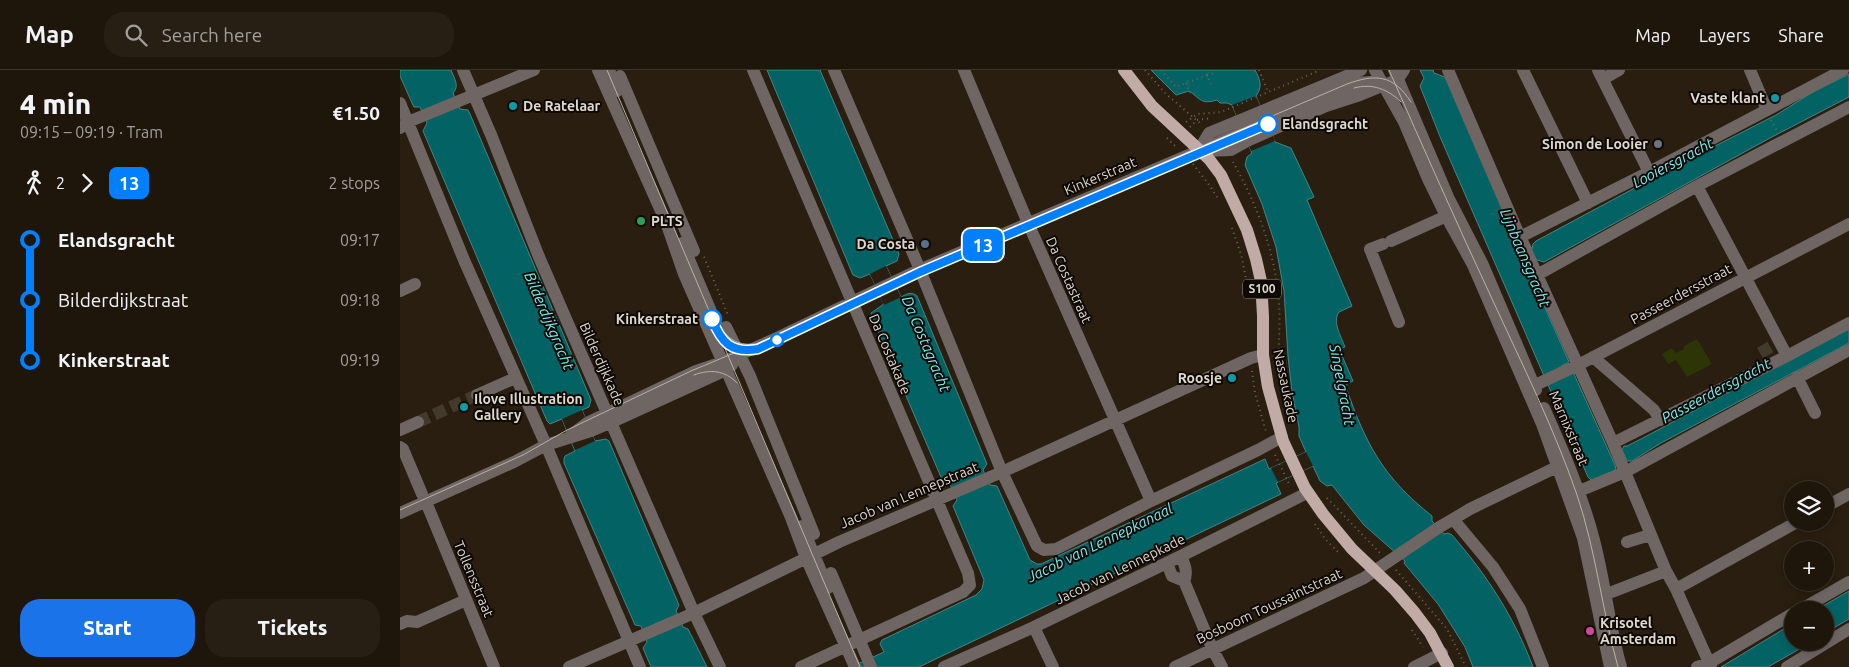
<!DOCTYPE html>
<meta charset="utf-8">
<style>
:root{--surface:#1f160b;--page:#271f14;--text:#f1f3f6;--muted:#a19f9d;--line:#3c352c;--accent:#1a73e8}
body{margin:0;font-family:Ubuntu,sans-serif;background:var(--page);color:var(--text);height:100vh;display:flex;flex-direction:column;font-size:19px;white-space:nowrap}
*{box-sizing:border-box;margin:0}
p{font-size:16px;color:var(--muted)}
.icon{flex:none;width:28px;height:28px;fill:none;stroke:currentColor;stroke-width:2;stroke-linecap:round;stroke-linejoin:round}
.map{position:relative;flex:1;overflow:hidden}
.side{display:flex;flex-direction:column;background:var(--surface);width:400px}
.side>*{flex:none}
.badge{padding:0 10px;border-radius:8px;font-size:18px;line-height:32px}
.tools{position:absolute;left:1384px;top:411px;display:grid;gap:10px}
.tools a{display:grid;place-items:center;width:50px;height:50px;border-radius:50%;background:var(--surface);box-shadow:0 2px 8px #0003,0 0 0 1px var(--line);font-size:25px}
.map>.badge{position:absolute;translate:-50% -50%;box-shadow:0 0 0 2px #fff}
.legs{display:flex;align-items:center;gap:8px;height:55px;padding:0 20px;font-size:16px}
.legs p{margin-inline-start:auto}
.head{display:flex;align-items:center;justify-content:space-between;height:85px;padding:0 20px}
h1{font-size:28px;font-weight:800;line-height:38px}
.action{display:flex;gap:10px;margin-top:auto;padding:10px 20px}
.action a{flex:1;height:58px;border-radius:20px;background:var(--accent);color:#fff;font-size:20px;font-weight:800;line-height:58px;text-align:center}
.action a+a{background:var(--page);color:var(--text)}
ul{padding:0 20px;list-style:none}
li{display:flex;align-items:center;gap:18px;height:60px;font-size:19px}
li i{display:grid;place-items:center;width:8px;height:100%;margin:0 6px;background:currentColor}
li i::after{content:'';width:12px;height:12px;margin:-6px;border:4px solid;border-radius:50%;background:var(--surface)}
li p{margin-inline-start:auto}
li:first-child i{background:linear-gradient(#0000 50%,currentColor 0)}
li:last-child i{background:linear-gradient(currentColor 50%,#0000 0)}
header{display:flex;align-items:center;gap:30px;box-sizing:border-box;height:70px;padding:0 25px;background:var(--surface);border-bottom:1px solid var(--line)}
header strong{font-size:24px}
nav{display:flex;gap:28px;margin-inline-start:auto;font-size:18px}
.search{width:350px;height:45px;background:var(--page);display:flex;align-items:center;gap:12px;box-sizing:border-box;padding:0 18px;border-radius:20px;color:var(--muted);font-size:19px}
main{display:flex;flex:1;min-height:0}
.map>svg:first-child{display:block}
.green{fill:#2d3506}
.water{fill:#036264;stroke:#458584}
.pier{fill:#291e0f}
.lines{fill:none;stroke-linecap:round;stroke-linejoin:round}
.minor-tunnel{stroke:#443a2c;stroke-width:12;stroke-dasharray:12 6;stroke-linecap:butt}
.path{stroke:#6f6558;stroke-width:2;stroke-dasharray:1 4;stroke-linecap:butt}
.minor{stroke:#6f6563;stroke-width:12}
.major{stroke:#c0aba7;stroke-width:12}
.tram{stroke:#bab3a8;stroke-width:1}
.line-1-casing{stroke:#fff;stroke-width:11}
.line-1{stroke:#007fff;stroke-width:8}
.culture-dot{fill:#0f9aa8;stroke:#0e0904;stroke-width:2}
.stop-1-dot{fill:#fff;stroke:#007fff;stroke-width:2.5}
.worship-dot{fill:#6b7280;stroke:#0e0904;stroke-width:2}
.leisure-dot{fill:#2e9e5b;stroke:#0e0904;stroke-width:2}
.service-dot{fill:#5c6f8a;stroke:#0e0904;stroke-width:2}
.hotel-dot{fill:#d1479c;stroke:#0e0904;stroke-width:2}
.labels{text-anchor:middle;stroke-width:4;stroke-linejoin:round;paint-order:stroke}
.shield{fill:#0e0904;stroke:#a09a91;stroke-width:1}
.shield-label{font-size:12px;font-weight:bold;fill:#dfd8ce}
.poi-label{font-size:14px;font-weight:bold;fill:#dfd8ce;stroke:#0e0904;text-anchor:end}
.stop-label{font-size:14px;font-weight:bold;fill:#dfd8ce;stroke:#0e0904;text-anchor:start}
.street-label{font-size:14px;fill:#dfd8ce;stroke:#0e0904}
.water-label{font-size:15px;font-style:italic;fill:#77ebee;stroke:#0e0904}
</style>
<header>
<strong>Map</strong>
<div class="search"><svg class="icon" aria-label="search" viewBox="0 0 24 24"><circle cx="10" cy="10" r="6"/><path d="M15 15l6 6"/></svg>Search here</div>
<nav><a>Map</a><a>Layers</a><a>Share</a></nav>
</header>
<main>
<section class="side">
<div class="head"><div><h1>4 min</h1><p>09:15 – 09:19 · Tram</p></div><b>€1.50</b></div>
<div class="legs"><svg class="icon" aria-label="walk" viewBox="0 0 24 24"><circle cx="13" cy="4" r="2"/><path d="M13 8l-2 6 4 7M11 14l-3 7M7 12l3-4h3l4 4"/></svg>2<svg class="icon" aria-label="forward" viewBox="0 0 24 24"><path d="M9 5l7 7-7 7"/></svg><b class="badge" style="background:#007fff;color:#fff">13</b><p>2 stops</p></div>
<ul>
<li><i style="color:#007fff"></i><b>Elandsgracht</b><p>09:17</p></li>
<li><i style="color:#007fff"></i><span>Bilderdijkstraat</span><p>09:18</p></li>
<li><i style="color:#007fff"></i><b>Kinkerstraat</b><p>09:19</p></li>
</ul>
<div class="action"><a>Start</a><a>Tickets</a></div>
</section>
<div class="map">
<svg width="1449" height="597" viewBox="0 0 1449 597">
<rect width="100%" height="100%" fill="#291e0f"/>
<path class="green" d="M1297,269L1312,294L1287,307L1276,290L1268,294L1262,284L1272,278L1276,283L1284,279V276Z"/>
<path class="water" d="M0,0H51C54,8 60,16 53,23L60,39L68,40L70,44L191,330L189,337L182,340L195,371L206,369L209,371L279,535L276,541L283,557L288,559L307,597H251L243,578L247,572L241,556L235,555L164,393V389L165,386L175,381L162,349L150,354L147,351L23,61L27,53L20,37H14L12,33L0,6Z
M367,0H420L499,184L497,191L486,196L501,227C507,224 511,221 517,226L587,394L583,400L590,415L597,416L630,490L637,494H641L865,389L869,399L906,382L899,366V357L892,322L888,286L884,221L876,177L862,134L845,95L847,87L852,83L851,81L832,35L827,33H820L817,30C801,35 801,29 789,21L776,25L751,0H855C860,10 863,16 856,26L875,72L891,78L914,127L907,130L952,236L939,242C932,252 941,266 945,277L939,279L953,311L947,314L946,317C966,375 983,407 1032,446V451L1044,464L1048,463L1052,465C1087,505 1114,547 1133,597H1073L1065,577L1038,534L1004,493L1005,491L964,455L932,415L927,416L920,411L913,396L876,413L881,424L519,597H451L484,582L480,574L482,570L576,525L582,519L584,510L553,436L557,430L550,414H544L472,247L471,243L484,234L470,204L460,208L453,205Z
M1020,0H1033L1034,3L1045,7L1132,179L1133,174L1136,171L1270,99L1376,45L1413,22L1449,4V27L1370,68L1144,192L1137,190L1126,195L1169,292L1161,296L1174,304L1215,395L1216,399L1214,401L1191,410L1188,407L1041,69L1020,16L1024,8Z
M1449,258V273L1261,373L1232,391H1227L1222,380L1224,376H1227L1241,369Z
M1449,521V549L1425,563V540H1416Z
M1392,554V572L1410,573L1368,597H1321Z"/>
<path class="pier" d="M856,26L875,71L851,81L832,35Z
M486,196L501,227L484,235L470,204Z
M182,340L195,371L175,380L162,349Z
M906,382L913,396L878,412L871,398Z"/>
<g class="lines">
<path class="minor-tunnel" d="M1360,283L1374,275
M18,352L77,325"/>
<path class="path" d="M745,0L766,24L801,54
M761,0L776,17L807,5L811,14
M859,0L868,22
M807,5L814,3
M786,13L790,23
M1371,50L1377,61
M786,52L798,44L821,42L918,1
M790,57L797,50L812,48
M767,68L776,77
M833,92C857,134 876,185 879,234C881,255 877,277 880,299C882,318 891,337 892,355
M793,94L810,116L818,129
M832,158L841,184L849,224
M304,187L328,245
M852,301L855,323L866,362
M875,385L890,416
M927,428L981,484
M915,454L925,469L939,483
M996,500L1047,559L1066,597
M1012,560L1023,577"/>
<path class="minor" d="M63,0L92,67L139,187L294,543L320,597
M198,0L266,152L284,204L390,445L406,488L455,597
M209,0L217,21
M353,0L568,503L570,515L563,522L401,597
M434,0L518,195L602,402L637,476L644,480L656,479L751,431L858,380L882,367
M564,0L628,153L751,431
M975,0L1004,52L1028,109L1046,146L1073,195L1142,354L1183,468L1210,597
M994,0L1049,129L1083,195L1136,320
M1048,0L1120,167L1213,373L1266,501L1276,519L1311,597
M1123,0L1188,133
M1198,0L1249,102
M1350,0L1367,40
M220,6L294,181
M1203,9L1219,0
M0,33L64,190L146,375L240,597
M0,58L8,52L134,0
M799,80L809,63L961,0
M804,81L831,80L847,71L926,36L960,25L994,11L998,9L1004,0
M1297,116L1387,286
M1120,167L1249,102L1443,0
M991,171L1051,144
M282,173L324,272
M983,174L970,179L999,252
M1137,205L1297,116L1449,37
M0,221L15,214
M326,257L350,306L414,464
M1193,287L1254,340L1260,350
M1397,307L1415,343
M1129,318L1178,295L1449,154
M77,325L115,308
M1144,338C1163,381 1182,424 1194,470C1205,512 1209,555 1221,597
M0,360L18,352
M170,366L187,353L296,301L323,292L377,268L519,200L955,14C975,9 995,13 1007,30
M1213,373L1387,286L1449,253
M0,377L3,379L22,424
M1172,424L1225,402L1449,280
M26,432L94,597
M1425,437L1449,424
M0,443L114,392L146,375L191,361L212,352L326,300L332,295
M1053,449L1093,497L1120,539L1143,597
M402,456L428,518
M1227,472L1250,465
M781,486C785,495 788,503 784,511L812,578L822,597
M767,493L772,506L784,511
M431,503L471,597
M1276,519L1397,452
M1212,522L1266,501
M1400,540L1449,512
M0,554L7,551L17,552L66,530
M634,557L653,597
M169,597L294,543L439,472L602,402L851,288L863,285
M544,597L634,557L781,486L907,423
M775,597L964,508L1038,458L1070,439L1163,394
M1014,597L1042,583
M1297,597L1309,593L1392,544
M1387,597L1449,559"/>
<path class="major" d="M724,0L752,36L809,89L821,105L847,160L856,189L861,211L863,246V285L868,317L883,371L905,418L923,444L952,479L995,520L1015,543L1030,563L1048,597"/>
<path class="tram" d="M207,0L460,597
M989,0C1023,77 1057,154 1093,231C1122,294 1154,358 1177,425C1196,481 1202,540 1218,597
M954,18C972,13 988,19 1001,32
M319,255C327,268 337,276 354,274
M294,305C310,299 325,300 337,313
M0,440L123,385L167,360L291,301L375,266L519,197L947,14C975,4 993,4 1011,32"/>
</g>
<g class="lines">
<g class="line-1-casing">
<path id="line-1" d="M312,249C321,272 331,284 358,279L520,202L868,54"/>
</g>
<use href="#line-1" class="line-1"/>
</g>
<g class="culture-dot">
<circle cx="1375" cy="28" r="5"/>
<circle cx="113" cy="36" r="5"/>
<circle cx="832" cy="308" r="5"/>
<circle cx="64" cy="337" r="5"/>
</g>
<g class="stop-1-dot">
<circle cx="868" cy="54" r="9"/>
<circle cx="312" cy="249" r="9"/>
<circle cx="377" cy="270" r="6"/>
</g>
<circle class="worship-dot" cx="1258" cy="74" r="5"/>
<circle class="leisure-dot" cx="241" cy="151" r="5"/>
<circle class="service-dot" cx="525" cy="174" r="5"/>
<circle class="hotel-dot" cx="1190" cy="561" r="5"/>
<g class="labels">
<rect class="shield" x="843" y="209.5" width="38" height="19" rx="4"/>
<g class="shield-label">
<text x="862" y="223">S100</text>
</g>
<g class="poi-label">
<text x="1365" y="33">Vaste klant</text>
<text x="123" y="41" text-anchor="start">De Ratelaar</text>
<text x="1248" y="79">Simon de Looier</text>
<text x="251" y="156" text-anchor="start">PLTS</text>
<text x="515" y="179">Da Costa</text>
<text x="822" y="313">Roosje</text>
<text x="74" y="334" text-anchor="start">Ilove Illustration<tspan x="74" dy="16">Gallery</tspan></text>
<text x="1200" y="558" text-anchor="start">Krisotel<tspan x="1200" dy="16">Amsterdam</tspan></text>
</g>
<g class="stop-label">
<text x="882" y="59">Elandsgracht</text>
<text x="298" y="254" text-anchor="end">Kinkerstraat</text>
</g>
<g class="street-label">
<text transform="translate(700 106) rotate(-23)" y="5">Kinkerstraat</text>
<text transform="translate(669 210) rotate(66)" y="5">Da Costastraat</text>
<text transform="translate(1281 224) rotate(-28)" y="5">Passeerdersstraat</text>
<text transform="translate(490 284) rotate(67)" y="5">Da Costakade</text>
<text transform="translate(202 294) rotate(66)" y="5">Bilderdijkkade</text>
<text transform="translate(886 316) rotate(78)" y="5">Nassaukade</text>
<text transform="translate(1169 358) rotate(67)" y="5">Marnixstraat</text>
<text transform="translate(509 425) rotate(-23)" y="5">Jacob van Lennepstraat</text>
<text transform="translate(720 499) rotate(-26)" y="5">Jacob van Lennepkade</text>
<text transform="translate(74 509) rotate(67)" y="5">Tollensstraat</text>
<text transform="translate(869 536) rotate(-25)" y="5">Bosboom Toussaintstraat</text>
</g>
<g class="water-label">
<text transform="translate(1273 93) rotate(-28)" y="5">Looiersgracht</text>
<text transform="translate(1125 188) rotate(67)" y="5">Lijnbaansgracht</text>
<text transform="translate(149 251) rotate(67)" y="5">Bilderdijkgracht</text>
<text transform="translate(526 274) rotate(67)" y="5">Da Costagracht</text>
<text transform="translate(942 315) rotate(79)" y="5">Singelgracht</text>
<text transform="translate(1316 321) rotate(-28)" y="5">Passeerdersgracht</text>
<text transform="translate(700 473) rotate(-26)" y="5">Jacob van Lennepkanaal</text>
</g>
</g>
</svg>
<div class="tools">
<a><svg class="icon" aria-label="layers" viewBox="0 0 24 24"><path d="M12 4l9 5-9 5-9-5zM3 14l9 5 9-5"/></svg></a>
<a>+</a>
<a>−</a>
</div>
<b class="badge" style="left:583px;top:175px;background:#007fff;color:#fff">13</b>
</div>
</main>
